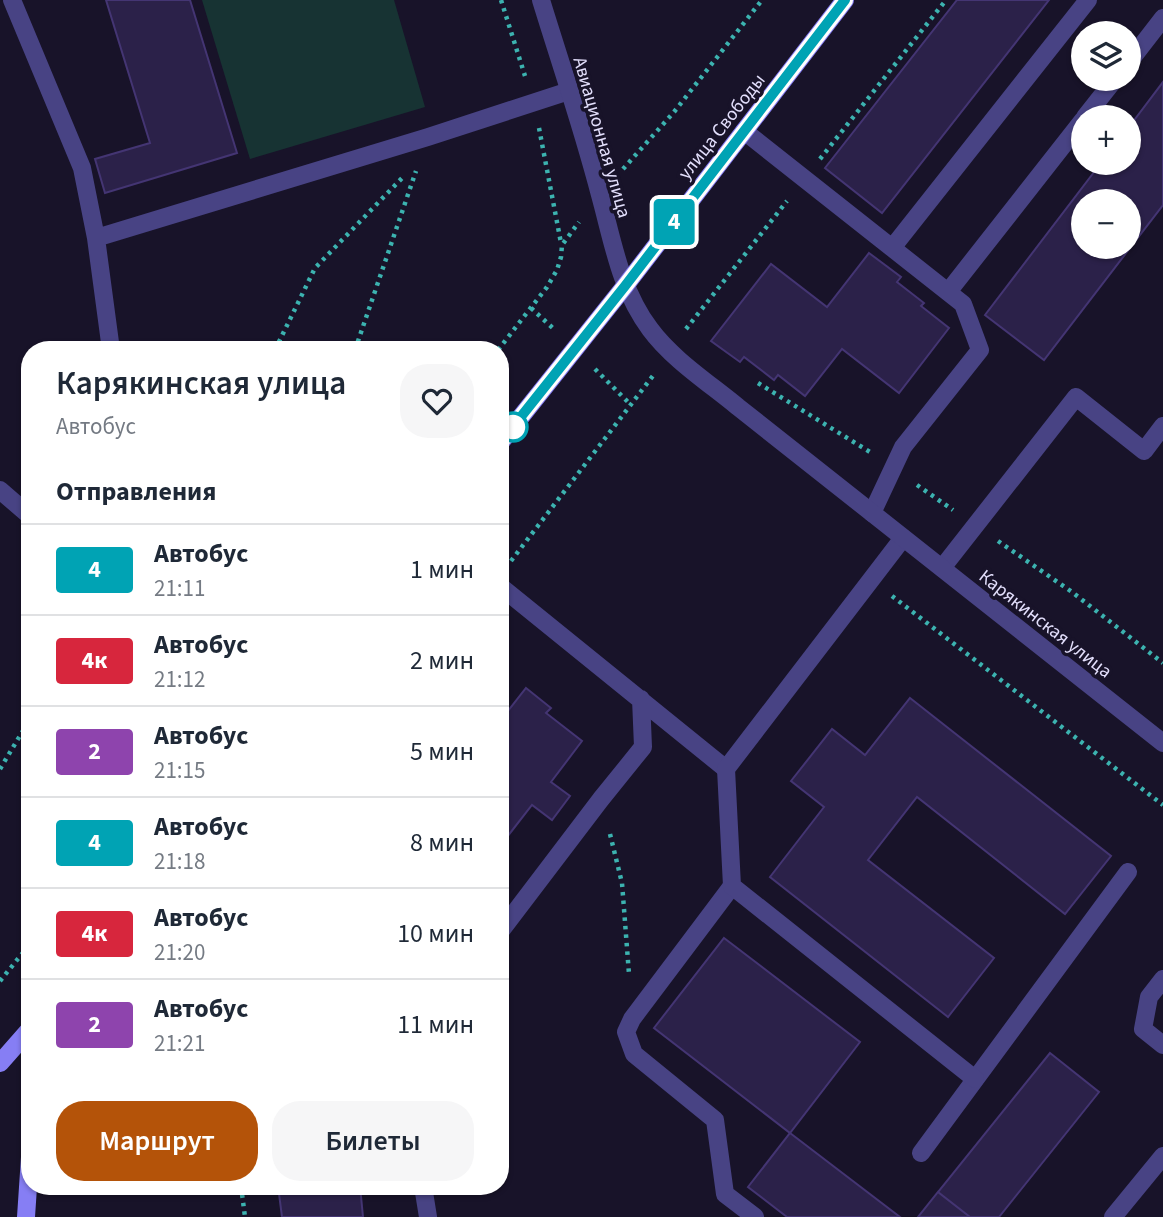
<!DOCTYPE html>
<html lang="ru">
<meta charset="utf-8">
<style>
:root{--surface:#fff;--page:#f6f6f7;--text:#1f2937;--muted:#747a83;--line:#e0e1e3;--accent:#b45309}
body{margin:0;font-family:"Source Sans 3",sans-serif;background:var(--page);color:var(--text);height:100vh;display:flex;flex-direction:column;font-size:26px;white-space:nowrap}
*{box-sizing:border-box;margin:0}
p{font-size:23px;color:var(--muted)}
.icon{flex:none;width:38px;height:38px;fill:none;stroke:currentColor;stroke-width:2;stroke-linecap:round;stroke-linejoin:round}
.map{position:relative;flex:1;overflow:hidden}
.sheet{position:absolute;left:21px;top:341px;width:488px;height:854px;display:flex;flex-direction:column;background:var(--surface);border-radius:28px;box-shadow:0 2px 5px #0004}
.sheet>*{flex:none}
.badge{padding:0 14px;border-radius:5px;font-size:24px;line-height:46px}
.tools{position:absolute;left:1071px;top:21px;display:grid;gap:14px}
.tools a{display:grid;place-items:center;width:70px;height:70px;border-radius:50%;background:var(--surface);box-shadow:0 2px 5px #0004;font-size:35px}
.map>.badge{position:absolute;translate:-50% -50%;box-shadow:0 0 0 4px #fff}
h2{padding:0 35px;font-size:26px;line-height:63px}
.round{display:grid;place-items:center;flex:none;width:74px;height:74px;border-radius:28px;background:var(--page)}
.head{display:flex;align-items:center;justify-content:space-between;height:119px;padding:0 35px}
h1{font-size:33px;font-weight:600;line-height:52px}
.cta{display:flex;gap:14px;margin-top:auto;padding:14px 35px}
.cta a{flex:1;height:80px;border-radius:28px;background:var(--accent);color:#fff;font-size:28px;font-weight:600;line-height:80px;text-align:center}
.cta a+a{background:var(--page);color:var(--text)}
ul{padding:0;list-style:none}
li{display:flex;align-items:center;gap:21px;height:91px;padding:0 35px;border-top:2px solid var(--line)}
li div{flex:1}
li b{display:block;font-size:26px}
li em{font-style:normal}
li .badge{min-width:77px;font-weight:700;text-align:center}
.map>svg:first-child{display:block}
.green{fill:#173333}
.building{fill:#2b2149;stroke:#443573;stroke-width:2;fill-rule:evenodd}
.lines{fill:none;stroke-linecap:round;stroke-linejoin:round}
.path{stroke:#3cb3b0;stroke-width:4.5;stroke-dasharray:3.5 5;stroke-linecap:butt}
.service{stroke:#484384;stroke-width:18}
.pedestrian{stroke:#484384;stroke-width:18}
.minor{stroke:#484384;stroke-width:18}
.secondary{stroke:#867ef4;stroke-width:18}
.line-casing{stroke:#fff;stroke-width:16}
.line{stroke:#00a3b4;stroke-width:10}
.stop-dot{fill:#fff;stroke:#00a3b4;stroke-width:3.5}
.labels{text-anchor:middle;stroke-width:7;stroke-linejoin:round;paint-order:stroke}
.street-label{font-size:19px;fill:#e3dffc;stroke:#181329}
</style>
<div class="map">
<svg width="1163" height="1217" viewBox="0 0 1163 1217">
<rect width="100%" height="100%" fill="#181329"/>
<path class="green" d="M202,0H394L425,107L250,159Z"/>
<path class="building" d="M106,0H190L237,153L105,193L95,159L150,143Z
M957,0H1049L882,213L825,168Z
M1163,82V205L1044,360L985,315L1101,163H1129V127ZM1083,201H1129V247H1083Z
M869,253L901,277L897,282L924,303L921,306L949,328L899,393L842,349L805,396L778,375L774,380L744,357L740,362L711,341L771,264L827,307Z
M526,688L551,708L546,713L582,741L551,782L570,796L552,820L532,805L500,846V721Z
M910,698L1111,856L1065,914L917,797L868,860L994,958L948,1017L770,877L824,807L791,781L832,729L865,755Z
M724,938L860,1042L790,1133L654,1028Z
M1050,1053L1099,1092L999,1217H970L938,1192Z
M790,1133L900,1217H787L748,1187Z
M278,1186H360L363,1217H282Z
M938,1192L970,1217H918Z"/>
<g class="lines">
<path class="path" d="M501,0L525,76
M539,128L561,243
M820,159L946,0
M623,169L674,112L762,0
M531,308L556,331
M686,329L787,201
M275,350L315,268L404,176
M355,350L416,171
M498,350L547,287L557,270L561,257L562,245L579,222
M595,369L631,405
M758,383L870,452
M917,485L953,510
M998,541L1072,592L1163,663
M511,561L655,373
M892,596L1163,805
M500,640L508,629
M0,769L30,719
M610,834L622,883L629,974
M0,981L30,944
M241,1186L245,1217"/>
<path class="service" d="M12,0L82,168L96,238L111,350
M1129,62L1163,18
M1085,117L1115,79
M744,131L963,304L980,350L903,447L872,513
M96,238L428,137L569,91
M892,248L1088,0
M948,292L1083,120
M0,490L30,516
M942,568L1076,397L1144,451L1163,426
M500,586L726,769
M732,886L632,1019L626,1032L634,1054L715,1120L725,1194L755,1217
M500,932L601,799L643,747L641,699
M1163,979L1149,997L1143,1029L1163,1045
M921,1153L1128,872
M423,1186L428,1217
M1113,1217L1163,1156"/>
<path class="pedestrian" d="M903,538L726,769L732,886L975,1079"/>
<path class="minor" d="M541,0C561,65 583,129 600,195C613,242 620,289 650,329C672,359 709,383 738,407L1163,743"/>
<path class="secondary" d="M500,443L625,286L845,0
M0,1063L30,1029
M26,1217L30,1157"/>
</g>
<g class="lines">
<g class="line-casing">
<path id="line" d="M500,443L625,286L845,0"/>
</g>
<use href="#line" class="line"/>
</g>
<circle class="stop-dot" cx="513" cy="427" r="14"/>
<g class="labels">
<g class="street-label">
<text transform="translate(721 126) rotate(-52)" y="7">улица Свободы</text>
<text transform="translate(603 137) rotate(74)" y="7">Авиационная улица</text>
<text transform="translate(1046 623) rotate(38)" y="7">Карякинская улица</text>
</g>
</g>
</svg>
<div class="tools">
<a><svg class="icon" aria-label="layers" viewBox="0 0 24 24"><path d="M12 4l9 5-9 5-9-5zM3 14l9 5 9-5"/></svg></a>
<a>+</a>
<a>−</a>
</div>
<b class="badge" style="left:674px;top:222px;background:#00a3b4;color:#fff">4</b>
<section class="sheet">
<div class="head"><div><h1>Карякинская улица</h1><p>Автобус</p></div><a class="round"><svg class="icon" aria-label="heart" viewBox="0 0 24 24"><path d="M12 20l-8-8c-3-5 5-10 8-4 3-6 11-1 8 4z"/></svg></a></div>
<h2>Отправления</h2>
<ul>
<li><span class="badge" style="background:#00a3b4;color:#fff">4</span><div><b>Автобус</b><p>21:11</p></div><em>1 мин</em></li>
<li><span class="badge" style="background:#d7263d;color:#fff">4к</span><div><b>Автобус</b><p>21:12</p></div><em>2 мин</em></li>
<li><span class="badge" style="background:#8e44ad;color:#fff">2</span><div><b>Автобус</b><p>21:15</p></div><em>5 мин</em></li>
<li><span class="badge" style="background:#00a3b4;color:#fff">4</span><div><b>Автобус</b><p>21:18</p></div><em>8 мин</em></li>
<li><span class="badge" style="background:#d7263d;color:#fff">4к</span><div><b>Автобус</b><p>21:20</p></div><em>10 мин</em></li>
<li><span class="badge" style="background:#8e44ad;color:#fff">2</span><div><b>Автобус</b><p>21:21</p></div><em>11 мин</em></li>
</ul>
<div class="cta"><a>Маршрут</a><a>Билеты</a></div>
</section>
</div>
